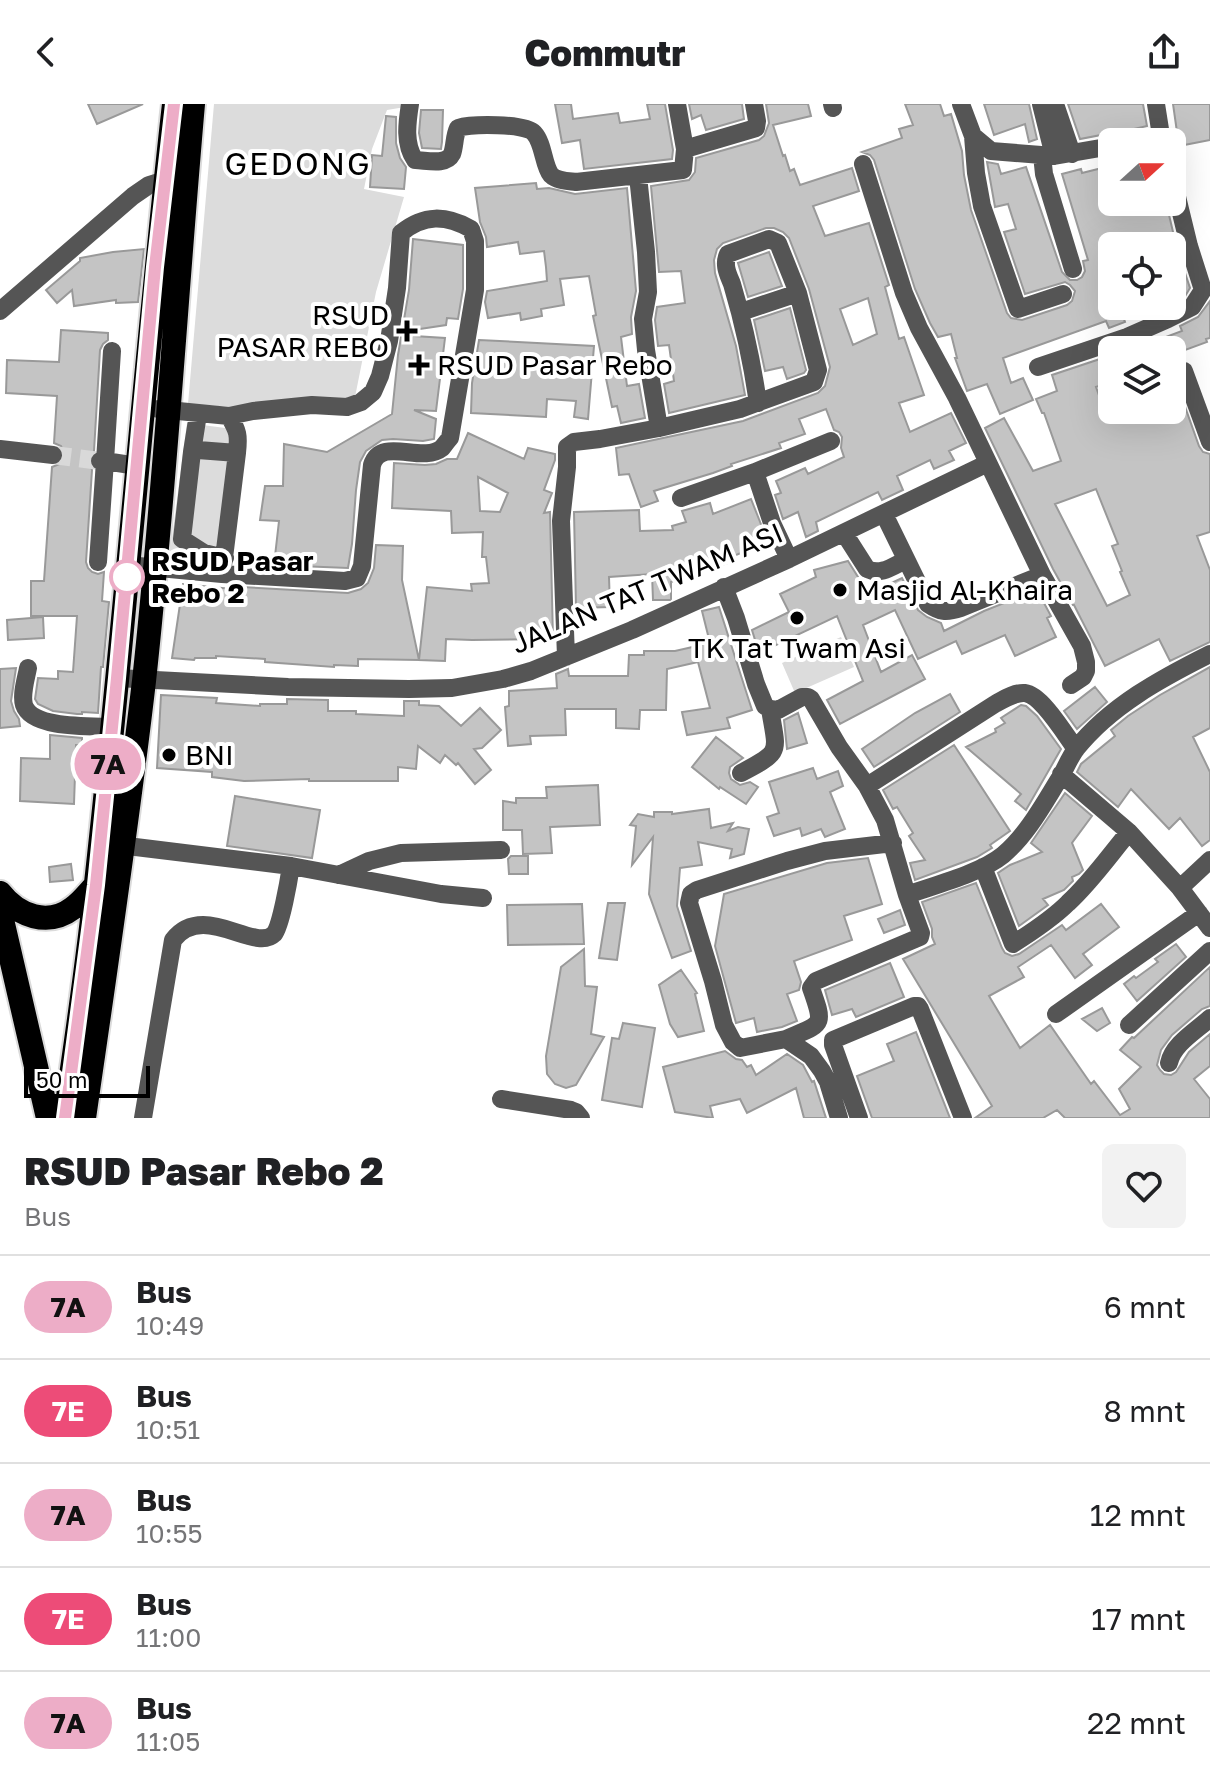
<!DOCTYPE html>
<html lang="id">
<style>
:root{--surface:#fff;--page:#f2f2f2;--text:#202124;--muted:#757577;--line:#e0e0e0}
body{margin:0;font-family:"Golos Text",sans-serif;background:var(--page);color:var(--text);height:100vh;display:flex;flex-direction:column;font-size:30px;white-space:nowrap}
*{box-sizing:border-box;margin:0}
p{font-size:26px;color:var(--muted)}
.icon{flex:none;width:44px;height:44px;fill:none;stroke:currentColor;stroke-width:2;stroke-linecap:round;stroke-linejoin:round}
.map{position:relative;height:1014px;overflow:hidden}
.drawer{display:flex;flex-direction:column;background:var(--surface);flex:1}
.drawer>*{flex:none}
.badge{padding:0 16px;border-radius:26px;font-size:28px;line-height:52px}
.needle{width:52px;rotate:69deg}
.controls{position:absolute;left:1098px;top:24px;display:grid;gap:16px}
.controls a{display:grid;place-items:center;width:88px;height:88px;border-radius:12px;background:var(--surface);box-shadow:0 8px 32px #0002;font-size:40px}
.scale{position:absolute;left:24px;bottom:20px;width:126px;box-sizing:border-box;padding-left:8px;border:4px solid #000;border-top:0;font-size:22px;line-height:28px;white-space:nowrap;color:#000;-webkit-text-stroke:6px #fff;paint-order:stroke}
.map>.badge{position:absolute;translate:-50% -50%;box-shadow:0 0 0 4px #fff}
.round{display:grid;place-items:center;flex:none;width:84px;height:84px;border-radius:12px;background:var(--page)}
.headline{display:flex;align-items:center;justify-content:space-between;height:136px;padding:0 24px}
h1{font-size:38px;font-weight:800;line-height:60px}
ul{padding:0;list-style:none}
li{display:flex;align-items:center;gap:24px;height:104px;padding:0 24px;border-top:2px solid var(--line)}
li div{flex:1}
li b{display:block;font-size:30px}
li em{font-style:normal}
li .badge{min-width:88px;font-weight:700;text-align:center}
header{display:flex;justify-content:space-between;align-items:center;height:104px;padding:0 24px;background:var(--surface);font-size:36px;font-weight:800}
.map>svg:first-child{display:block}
.green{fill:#dcdcdc}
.building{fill:#c4c4c4;stroke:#999;stroke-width:2;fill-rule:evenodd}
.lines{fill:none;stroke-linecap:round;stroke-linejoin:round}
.minor-tunnel{stroke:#d9d9d9;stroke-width:18;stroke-dasharray:18 9;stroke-linecap:butt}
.highway-casing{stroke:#dbdbdb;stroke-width:28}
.minor{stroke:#555;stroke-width:18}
.highway{stroke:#000;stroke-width:24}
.line-casing{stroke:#fff;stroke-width:18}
.line{stroke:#edadc7;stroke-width:12}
.poi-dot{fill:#000;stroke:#fff;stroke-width:3}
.stop-dot{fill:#fff;stroke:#edadc7;stroke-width:4}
.labels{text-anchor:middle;stroke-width:8;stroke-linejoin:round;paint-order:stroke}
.poi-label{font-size:28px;fill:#000;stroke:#fff;text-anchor:start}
.stop-label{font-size:28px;font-weight:bold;fill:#000;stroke:#fff;text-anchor:start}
.street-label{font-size:28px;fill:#000;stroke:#fff}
.quarter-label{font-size:32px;letter-spacing:2px;fill:#000;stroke:#fff}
</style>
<header><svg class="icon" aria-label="back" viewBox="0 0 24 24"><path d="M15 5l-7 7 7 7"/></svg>Commutr<svg class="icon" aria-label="share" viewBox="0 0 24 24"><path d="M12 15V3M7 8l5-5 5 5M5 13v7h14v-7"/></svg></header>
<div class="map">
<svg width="1210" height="1014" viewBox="0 0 1210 1014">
<rect width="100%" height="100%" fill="#fff"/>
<path class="green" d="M214,0H405V3L387,6L372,45L364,85L404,93L376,188L355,293L312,308L188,300Z
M187,319L233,325L217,455L170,449Z
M841,533L854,563L795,589L782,559Z"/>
<path class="building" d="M88,0H143L97,20Z
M555,0H571L573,15L618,9L620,19L650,15L647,0H665L673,46L672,55L584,65L580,36L562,39Z
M689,0H742L744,15L706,26L701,11L692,15Z
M766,0H808L811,12L773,21L783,52L785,51L790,67L794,65L800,81L852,64L859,87L813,102L825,132L869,119L889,181L885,183L899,235L904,233L924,291L899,299L910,328L951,309L966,339L949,347L954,356L934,365L930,356L897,372L903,386L882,396L878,388L816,418L818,427L806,433L798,408L783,415L775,391L781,389L776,377L805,364L808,370L844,353L841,344L842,333L839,328L834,326L826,305L799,315L805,330L779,339L781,344L731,360L732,362L713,369L654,387L658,397L641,403L629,370L619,371L616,344L743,317L818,289L825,282L830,263L809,185L789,134L783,128L774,124H766L723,139L717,145L714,156L715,169L736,242L745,291L669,309L664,280L674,277L669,241L658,242L655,216L657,203L685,199L681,167L659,168L651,82L689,76L695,68L696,54L759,36L764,32L769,19ZM868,194L877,230L853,241L840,205Z
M905,0H940L944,12L951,10L962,47L964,71L971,106L1007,209L1011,214L1022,216L1067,201L1072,197L1075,187L1070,181L1065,178L1025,190L1004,128L1016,125L1008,100L995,103L987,58L998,60L1001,70L1026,63L1062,168L1070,176H1077L1082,173L1085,167L1083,157L1088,156L1062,70L1081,65L1082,69L1110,62L1112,71V98H1166L1177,145L1190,184L1184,194L1172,200V142H1112V202H1156V204L1124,215L1125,218L1109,224L1106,217L1003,254L1011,279L1023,274L1033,296L1000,310L987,280L967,287L955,254H957L951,230L938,233L930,219L915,185L874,56L870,51L862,48L902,34L899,25L913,21Z
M984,0H1029L1037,35L1029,38L1025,20L994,31Z
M1068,0H1143L1147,22L1130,26L1123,32L1122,27L1080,35Z
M1173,0H1210V36L1179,42Z
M421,6H443L442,38L441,45L422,44L419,29Z
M386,12L396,13V39L400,54L406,63L404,85L370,83L372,51L382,52Z
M536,79L537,85L549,84L575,90L627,84L636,187L631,213L632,230L621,233L627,282L639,280L645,314L621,319L617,302L612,303L593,212L596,211L589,172L560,175L564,201L541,205L542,212L521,216L520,209L488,214L485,198L487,187L547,177L546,163L544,147L520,150L518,138L487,143L486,133L480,118L475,84Z
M413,135L463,141V185L458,215L447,214L446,221L413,226L414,232L445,234L436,307L414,306L436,315L434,335L423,337L393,335L382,336L366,347L360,358L356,386L352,440L348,464L274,461L279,417L260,416L265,382H283L284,340L327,348L392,310L398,251L409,186Z
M144,145L138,198L116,199V196L74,202L72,186L57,199L46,186L80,157V154L113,148Z
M769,148L782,182L748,193L738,159Z
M1210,197V234L1206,235L1207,238L1174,250L1177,258L1172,266L1199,342L1203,348L1210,350V428L1197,432L1210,466V538L1170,557L1159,535L1105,562L1074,501H1073L1053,465L985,324L1004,314L1033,367L1061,357L1044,309H1042L1036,295L1057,287L1052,271L1112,251V278L1096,283L1105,308L1109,306H1172V246L1134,245L1182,227L1180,222L1198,213ZM1096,385L1118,440L1112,442L1122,467L1120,468L1130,491L1107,502L1055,400Z
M790,204L806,266L804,269L787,275L783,263L765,267L754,216Z
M61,226L108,229V236L103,240L100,246L94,347L88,356L92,366L86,458L88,464L92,468L98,470L104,468L102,497L109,498L103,563H101L98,609L82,608V610H77L53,607L38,600L35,595L38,574L58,575V567L73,568L77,512H31V477H44L52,363L62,359L65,352L61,342L54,339L57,292L6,289L7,256L59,258Z
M479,236L594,242L588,315L574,313L576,297L547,295L546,313L471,309L472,279Z
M468,329L524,355L528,344L555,350V356L544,386L552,389L544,409L550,408L553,535L472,536L446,535L445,557L419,556L427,483L472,487L471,480L489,479L486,453H482L483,428L452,429L451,407L392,404L394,359L425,361L436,360L447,355H457ZM478,373L508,389L500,408L480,407Z
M751,395L768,438L726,455L728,459L671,478V495L670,496H653L652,470L609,473L610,503L576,504L574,408L639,406L640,427L673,426L672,422L686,418L682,407L710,399L713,410Z
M376,441L403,442L402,476L419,556L358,555V562L334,561V563L265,558V555L216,552V554H195L194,556L172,554L183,480L242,486V483L348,489L361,485L368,479L374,464Z
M848,457L858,473L863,492L902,474L918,506L927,513L941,519L944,527L984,507L1037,486L1051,512L1047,514L1056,533L1015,552L1005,531L962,550L956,537L918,555L895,506L863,521L881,568L912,551L925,575L840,620L827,596L863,577L837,512L759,549L752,526L789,508L780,490L816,473L814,466Z
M719,503L752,606L727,614L730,624L687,631L682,608L710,604L698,558L667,565L666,606H640L639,625L616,624V605H565L566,631L530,632L531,640L508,642L505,603L509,602V587L557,584L556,570L568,565L569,572H628L629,551H644V547H675L710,539L702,507Z
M43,513L44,534L8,536L7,516Z
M1210,563V624L1193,633L1210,668V736L1202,742L1180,714L1169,725L1131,685L1118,703L1077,668L1081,660L1115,632L1111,626L1128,612L1160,591Z
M16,564L11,597L14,607L19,615L20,622L0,624V565Z
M1095,583L1107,598L1077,625L1064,607Z
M950,590L960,608L874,663L862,645L915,609Z
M161,591L217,594L216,599L260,602V600H287V595L328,596V607H356V610L404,612V597H419V601L439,602L461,622L480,604L501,626L482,644L474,645L491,666L475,680L458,659L456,661L445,651L440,659L418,642L416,665L398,663V677H309V675L244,677L212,673V668L157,664Z
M1021,601L1026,602L1037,612L1061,645L1026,706L1015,697L1021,690L966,643L996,628L995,625L1005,619L1001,614Z
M798,609L807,639L787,645L784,616Z
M50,631L82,634V641H76L74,700L20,697L21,654L50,655Z
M716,633L743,654L730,663L729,669L731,675L740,681L750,678L758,683L746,700L720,683L719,685L692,663Z
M954,641L1010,727L990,741L992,744L977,753L915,776L910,759L925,756L909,732L913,729L897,703L893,705L883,686Z
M813,664L817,675L838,667L843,682L830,688L845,725L825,733L821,725L802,732L800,724L774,732L767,713L779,709L769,678Z
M598,681L600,721L550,723L552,749L523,750L522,726H503V697L516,699V694H547L546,683Z
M1065,689L1092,712L1072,739L1083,766L1079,770L1072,773L1073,777L1064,786L1043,795L1048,801L1019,822L998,769L1010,761L1042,748L1031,739Z
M235,692L320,706L312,754L227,742Z
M709,705L711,724L733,719L728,727L738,723L749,725L744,750L730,754L732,745L698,738L702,761L680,764L677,802L691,847L672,854L649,790L653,733L632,761L636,722L630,721L638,710L654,713V708H672V710Z
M511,752H528V770H509L508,755Z
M868,754L882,800L844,812L852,836L794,857L801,878L799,886L787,890L797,917L782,923L757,928L754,914L736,919L715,842L724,790L827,759Z
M71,760L73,776L50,778L49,763Z
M976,779L1002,844L1005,849L1012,852L1019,850L1062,821L1066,826L1101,800L1119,823L1083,850L1092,861L1075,874L1051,841L1018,863L1024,873L989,892L1020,944L1050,921L1091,980L1094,977L1120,1011L1130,1005L1119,985L1141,963L1120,946L1132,933L1134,934L1210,863V902L1202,905L1172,931L1161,946L1157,961L1160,966L1164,970L1171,971L1176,968L1189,948L1210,930V962L1194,975L1210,995V1014H1065L1057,1006L1043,1014H975L992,1002L903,855L935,840L932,833V825L922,798Z
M608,799H625L617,856L599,854Z
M582,800L584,840L508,841L507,801Z
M900,806L905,821L884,829L878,815Z
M1176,840L1186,853L1137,897L1124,880L1134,872L1136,874L1158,858L1155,855Z
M584,845L585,882L597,883L591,930L604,933L576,981L566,984L555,980L547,970L546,952L561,863Z
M890,859L904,893L856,913L852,905L832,911L825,886Z
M681,866L697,889L695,890L704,927L678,933L670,920L659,881Z
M1102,904L1110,919L1097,927L1082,915Z
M623,919L655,924L642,1003L602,996L612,934L619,935Z
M916,928L950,1014H872L857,972L894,957L887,940Z
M725,947L736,955L742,956L747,963L751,961L756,971L787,950L803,961L812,978L814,977L826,1014H804L796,984L747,1009L740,995L710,1002L713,1014L675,1008L663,963Z"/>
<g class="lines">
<path class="minor-tunnel" d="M53,351L100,357"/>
<g class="highway-casing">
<path id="highway" d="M0,789C18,812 48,823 73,804C82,798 89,788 96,781
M0,807L48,1014
M65,1014C76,936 88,858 96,779C125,520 145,259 174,0
M84,1014C105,869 127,723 144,577C165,385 176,192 193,0"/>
</g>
<path class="minor" d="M410,0C407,19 404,40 415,56C426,56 446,62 452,50C455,42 454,32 458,24C471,20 525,19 534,29C544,40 543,61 551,71C557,77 569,77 576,78L683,66L685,45L756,24L757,17L754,0
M677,0L685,45
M832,0L833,4
M961,0L973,32L991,47L1054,52L1112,42
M1041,0L1054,52
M1055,0L1072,50
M1156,0L1162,38
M973,32L976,69L982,102L1018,205L1063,190
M1133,38L1160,32
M1042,51L1044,70L1073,165
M863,60L904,189L919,224L957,294L1042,471L1082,542L1086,558V567L1083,573L1071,581
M638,72L646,148L648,188L643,215L646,246L659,324
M1172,72L1189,142L1203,186
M0,207L133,92L149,81L165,76
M741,208L798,189
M112,247L105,357L137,362
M1038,263L1127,233L1168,215L1192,203L1203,186
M1184,267L1210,338
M0,345L53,351
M192,348L198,310
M681,394L755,368
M884,410L928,500C940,508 946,509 961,504L1042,471
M844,429L867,465C881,472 893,462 906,456
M225,454L204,449L182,435L192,348L198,346L237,349
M789,455L772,419L755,368L831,337
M98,458L105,357H100
M128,461L222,470L237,349C239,331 238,327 229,312L158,305
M222,470L345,477L357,474L362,462L372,361C381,332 422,360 442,344C442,344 449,335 450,334L475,186V137L471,125C446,111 424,110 401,129L397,184L389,237L380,272L373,288L361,298L347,303L312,301L253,307L229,312
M724,483L736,514L756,580L765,602L770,605L778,606L802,593H808L811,595L839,643L867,682L885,716L907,791C935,781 981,769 1003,751C1028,730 1044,699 1061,672C1066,663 1070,653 1076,645C1110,602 1162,574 1210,550
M566,553L561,417L567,363V343L574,338L600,335L659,324L740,305L814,278L818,266L798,189L778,139L769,135L728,150C723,161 728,170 732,180C744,220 752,258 758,299
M28,564C26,575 21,590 24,601C32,625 90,622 112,623
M117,574L288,583L409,585L452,584L503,575L531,567L632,526L789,455L988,359
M741,669C783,647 777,649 770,605
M1061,670L1129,728L1180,784L1210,824
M867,682L995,600C1004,595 1015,588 1025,589C1042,591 1066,632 1076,645
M111,740L291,762L441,790L483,794
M983,763L1013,840C1032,828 1052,815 1068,799C1091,778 1109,752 1129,728
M339,771L369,757L401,749L501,746
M1180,784L1210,756
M1056,910L1199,809
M1129,921L1210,847
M786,935C823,919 825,923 811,884L816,877L920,833L921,829L907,791
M1169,959C1173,940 1196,927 1210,914
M501,995L571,1006L576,1008L581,1014
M143,1014L173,836C203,797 255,849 274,830C281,822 289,775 291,762
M839,1014L828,978L822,967L811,952L786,935L740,944L733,938L724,921L713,877L689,799L691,790L697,786L787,757L825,747L893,739
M859,1014L833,941V936L914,902H918L920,905L963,1014"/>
<use href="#highway" class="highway"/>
</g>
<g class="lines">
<g class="line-casing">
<path id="line" d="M65,1014L96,781L117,574L155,163L174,0"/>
</g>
<use href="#line" class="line"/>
</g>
<g class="poi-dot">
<path d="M403 215h8v8h8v8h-8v8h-8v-8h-8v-8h8z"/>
<path d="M415 249h8v8h8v8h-8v8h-8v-8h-8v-8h8z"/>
<circle cx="840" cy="486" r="8"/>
<circle cx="797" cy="514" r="8"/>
<circle cx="169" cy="651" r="8"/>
</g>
<circle class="stop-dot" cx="127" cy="473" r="16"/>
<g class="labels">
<g class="poi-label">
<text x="389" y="221" text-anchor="end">RSUD<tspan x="389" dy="32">PASAR REBO</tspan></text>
<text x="437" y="271">RSUD Pasar Rebo</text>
<text x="856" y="496">Masjid Al-Khaira</text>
<text x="797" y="554" text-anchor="middle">TK Tat Twam Asi</text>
<text x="185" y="661">BNI</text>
</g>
<g class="stop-label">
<text x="151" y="467">RSUD Pasar<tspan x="151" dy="32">Rebo 2</tspan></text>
</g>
<g class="street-label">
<text transform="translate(647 484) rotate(-23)" y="10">JALAN TAT TWAM ASI</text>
</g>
<g class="quarter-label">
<text x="298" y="71">GEDONG</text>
</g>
</g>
</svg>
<div class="controls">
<a><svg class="needle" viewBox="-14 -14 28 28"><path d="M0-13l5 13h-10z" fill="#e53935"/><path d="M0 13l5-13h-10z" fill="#757577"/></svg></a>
<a><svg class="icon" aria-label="locate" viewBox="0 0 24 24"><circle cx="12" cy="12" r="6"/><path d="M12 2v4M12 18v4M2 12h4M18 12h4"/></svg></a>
<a><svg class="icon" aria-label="layers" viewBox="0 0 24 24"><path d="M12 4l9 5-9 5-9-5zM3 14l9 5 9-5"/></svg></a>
</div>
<div class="scale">50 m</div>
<b class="badge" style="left:108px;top:660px;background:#edadc7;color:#111">7A</b>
</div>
<section class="drawer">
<div class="headline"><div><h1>RSUD Pasar Rebo 2</h1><p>Bus</p></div><a class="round"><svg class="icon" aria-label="heart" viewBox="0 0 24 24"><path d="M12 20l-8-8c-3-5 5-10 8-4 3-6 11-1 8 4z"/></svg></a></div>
<ul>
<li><span class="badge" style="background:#edadc7;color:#111">7A</span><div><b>Bus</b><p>10:49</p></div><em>6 mnt</em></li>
<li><span class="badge" style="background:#ed4c78;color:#fff">7E</span><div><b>Bus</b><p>10:51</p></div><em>8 mnt</em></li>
<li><span class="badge" style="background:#edadc7;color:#111">7A</span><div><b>Bus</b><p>10:55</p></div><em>12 mnt</em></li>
<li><span class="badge" style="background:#ed4c78;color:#fff">7E</span><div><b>Bus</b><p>11:00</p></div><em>17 mnt</em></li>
<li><span class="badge" style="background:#edadc7;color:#111">7A</span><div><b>Bus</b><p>11:05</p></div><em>22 mnt</em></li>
</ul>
</section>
